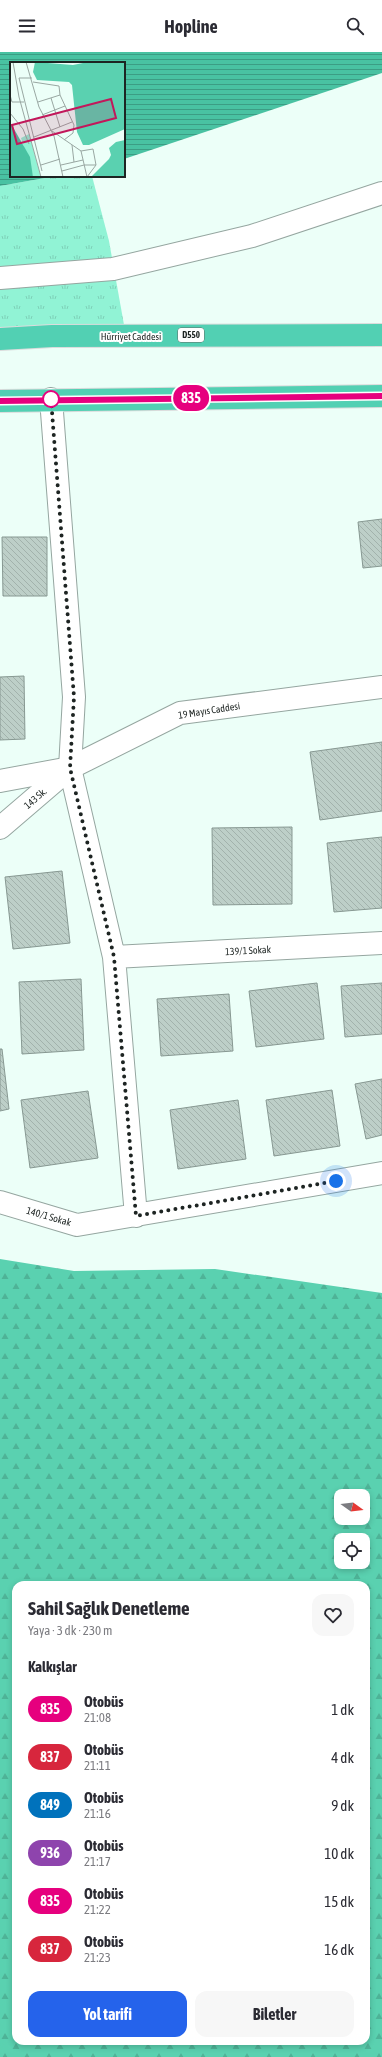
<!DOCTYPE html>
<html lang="tr">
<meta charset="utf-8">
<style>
:root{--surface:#fff;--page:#f7f7f7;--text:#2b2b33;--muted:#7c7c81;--accent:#2563eb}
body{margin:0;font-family:"Asap Condensed",sans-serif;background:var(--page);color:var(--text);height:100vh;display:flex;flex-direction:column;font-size:15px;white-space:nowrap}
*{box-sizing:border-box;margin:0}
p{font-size:13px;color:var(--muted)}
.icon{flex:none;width:22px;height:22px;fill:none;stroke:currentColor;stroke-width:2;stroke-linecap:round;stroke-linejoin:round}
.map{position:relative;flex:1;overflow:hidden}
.sheet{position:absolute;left:12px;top:1529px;width:358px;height:464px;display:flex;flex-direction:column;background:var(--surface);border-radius:12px;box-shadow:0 2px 6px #0003}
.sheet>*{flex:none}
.badge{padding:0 8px;border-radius:13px;font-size:14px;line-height:26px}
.needle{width:26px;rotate:105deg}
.tools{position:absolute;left:334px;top:1437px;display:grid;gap:8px}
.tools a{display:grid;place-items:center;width:36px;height:36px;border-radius:8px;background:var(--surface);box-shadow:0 2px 6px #0003;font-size:20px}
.you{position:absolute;width:20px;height:20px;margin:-10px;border:3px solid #fff;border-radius:50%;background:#1a73e8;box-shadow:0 0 0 6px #1a73e833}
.map>.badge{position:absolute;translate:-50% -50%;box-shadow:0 0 0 2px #fff}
h2{padding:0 16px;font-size:15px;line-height:36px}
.round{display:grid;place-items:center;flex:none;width:42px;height:42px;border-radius:12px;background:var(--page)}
.overview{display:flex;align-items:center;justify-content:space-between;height:68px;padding:0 16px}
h1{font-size:19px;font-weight:700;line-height:30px}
.action{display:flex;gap:8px;margin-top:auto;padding:8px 16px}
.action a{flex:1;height:46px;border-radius:12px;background:var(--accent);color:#fff;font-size:16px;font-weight:700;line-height:46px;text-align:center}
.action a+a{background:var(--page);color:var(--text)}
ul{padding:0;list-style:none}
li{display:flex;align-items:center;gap:12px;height:48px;padding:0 16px}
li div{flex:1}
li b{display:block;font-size:15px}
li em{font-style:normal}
li .badge{min-width:44px;font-weight:700;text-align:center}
header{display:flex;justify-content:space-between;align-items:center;height:52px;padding:0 16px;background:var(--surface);font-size:18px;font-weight:700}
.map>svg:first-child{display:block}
.forest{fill:url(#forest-firs);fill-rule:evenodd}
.park{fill:url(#park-tufts)}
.water{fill:url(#water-rules)}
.building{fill:url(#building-back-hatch);stroke:#879892}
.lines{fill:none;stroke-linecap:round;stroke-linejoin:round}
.minor-casing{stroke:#95a6a0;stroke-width:24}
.tertiary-casing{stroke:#95a6a0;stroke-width:24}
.trunk-casing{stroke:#dbdcdc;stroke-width:24}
.minor{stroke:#fff;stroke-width:22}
.tertiary{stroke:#fff;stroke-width:22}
.trunk{stroke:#52d0b3;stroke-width:22}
.line-casing{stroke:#fff;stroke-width:9}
.line{stroke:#e6007e;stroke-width:6}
.walk{stroke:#1d2422;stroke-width:4;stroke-dasharray:0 7.2}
.stop-dot{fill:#fff;stroke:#e6007e;stroke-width:2}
.labels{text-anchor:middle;stroke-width:4;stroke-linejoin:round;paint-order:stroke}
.shield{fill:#fff;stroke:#616664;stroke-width:1}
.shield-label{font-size:9px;font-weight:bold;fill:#1d2422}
.street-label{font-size:10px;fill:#1d2422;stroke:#fff}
.inset-road{fill:none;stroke:#99a7a2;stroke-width:1}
.view{fill:#c2185b;fill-opacity:0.15;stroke:#c2185b;stroke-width:2}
.inset-edge{fill:none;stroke:#1d2422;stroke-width:2}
</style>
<header><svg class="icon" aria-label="menu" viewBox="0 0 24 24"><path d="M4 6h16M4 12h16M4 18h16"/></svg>Hopline<svg class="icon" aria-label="search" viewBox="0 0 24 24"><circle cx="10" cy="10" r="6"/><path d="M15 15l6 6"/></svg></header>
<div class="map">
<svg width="382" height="2005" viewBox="0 0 382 2005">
<defs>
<pattern id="forest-firs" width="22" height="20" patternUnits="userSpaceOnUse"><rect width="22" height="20" fill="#5ad1b0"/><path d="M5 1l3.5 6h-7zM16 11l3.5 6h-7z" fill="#4eb397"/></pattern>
<pattern id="park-tufts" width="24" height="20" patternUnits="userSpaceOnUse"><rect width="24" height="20" fill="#91f3d5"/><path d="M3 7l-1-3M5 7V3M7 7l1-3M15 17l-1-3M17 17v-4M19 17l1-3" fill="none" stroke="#7dd0b7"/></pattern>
<pattern id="water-rules" width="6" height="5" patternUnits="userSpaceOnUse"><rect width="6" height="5" fill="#49c2a2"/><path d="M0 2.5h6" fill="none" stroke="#3c9d84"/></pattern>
<pattern id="building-back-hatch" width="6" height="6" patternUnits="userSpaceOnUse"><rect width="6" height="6" fill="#bdcfc8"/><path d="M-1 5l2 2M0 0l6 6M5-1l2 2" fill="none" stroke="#a2b2ac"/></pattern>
</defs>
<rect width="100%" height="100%" fill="#ecfff8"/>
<path class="forest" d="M0,1207L74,1219L215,1217L382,1241V2005H0ZM341,1444H363V1466H341ZM341,1488H363V1510H341ZM16,1533H366V1989H16Z"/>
<path class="park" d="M56,124H92L109,189L126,284L0,287V134Z"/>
<path class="water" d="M0,0H382V21L124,107V11H11V124H56L0,134Z"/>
<path class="building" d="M382,467V514L363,516L358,470Z
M2,485H47V544H3Z
M24,624L25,687L0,688V625Z
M382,690V759L320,768L310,700Z
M292,775V852L213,853L212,776Z
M382,785V856L334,860L327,791Z
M62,819L70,891L13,897L5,825Z
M81,927L84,998L22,1002L19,930Z
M317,931L324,987L256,995L249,939Z
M382,931V982L345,985L341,934Z
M229,942L233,999L161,1004L157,947Z
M0,997H2L9,1057L0,1059Z
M382,1027V1083L366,1087L355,1032Z
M332,1038L340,1094L274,1104L266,1048Z
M88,1039L98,1106L30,1116L21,1048Z
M238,1048L246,1107L178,1117L170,1058Z"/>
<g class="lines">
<g class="minor-casing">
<path id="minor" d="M0,226L113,217L252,184L382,141
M51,347L74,645L70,716L114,905L136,1164
M0,776L70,716
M114,905L382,891
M0,1150L77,1173L382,1121"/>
</g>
<g class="tertiary-casing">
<path id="tertiary" d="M0,729L70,716L180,661L382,635"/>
</g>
<g class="trunk-casing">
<path id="trunk" d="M0,287L52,284L382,283
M0,349L382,344"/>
</g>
<use href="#minor" class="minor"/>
<use href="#tertiary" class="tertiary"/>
<use href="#trunk" class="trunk"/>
</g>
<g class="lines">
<g class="line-casing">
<path id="line" d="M0,349L382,344"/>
</g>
<use href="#line" class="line"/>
<path class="walk" d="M51,347L74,645L70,716L114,905L136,1164L336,1129"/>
</g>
<circle class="stop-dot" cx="51" cy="347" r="8"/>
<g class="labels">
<rect class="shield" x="178" y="276" width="26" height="14" rx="3"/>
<g class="shield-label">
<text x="191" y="286">D550</text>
</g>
<g class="street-label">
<text x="131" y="288">Hürriyet Caddesi</text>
<text transform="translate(209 658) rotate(-9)" y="4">19 Mayıs Caddesi</text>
<text transform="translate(35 746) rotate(-41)" y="4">143 Sk.</text>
<text transform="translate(248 898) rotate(-3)" y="4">139/1 Sokak</text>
<text transform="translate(49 1164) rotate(16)" y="4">140/1 Sokak</text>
</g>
</g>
<g transform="translate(10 10)">
<rect width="115" height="115" fill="#ecfff8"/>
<path d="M25,0L63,3L78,0H115V67L79,83H73L67,70L62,23L59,20L27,18L23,10ZM115,78V115H81L99,97L101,93L99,86L106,80Z" fill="#5ad1b0"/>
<path d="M19,72L31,115H23L11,76Z" fill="#91f3d5"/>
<path d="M0,60L20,95L23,115H0Z" fill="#49c2a2"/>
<path class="inset-road" d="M3,0L9,35L31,115M16,0L29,45L44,74L53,115M9,16H22M9,16L32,109M23,20L49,24L50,33L64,63L63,71L54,78M0,33L2,40H14M41,36L50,65M28,40L50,33M0,51L13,67L19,82M32,53L55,44M42,69L71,89L83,87L86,103L77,115M24,75L62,60M62,83L64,100M71,89L77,115M31,103L50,97M51,103L73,98M52,109L74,103H86"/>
<path class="view" d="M101,37L106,56L7,82L2,63Z"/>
<rect width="115" height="115" class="inset-edge"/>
</g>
</svg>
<div class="tools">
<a><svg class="needle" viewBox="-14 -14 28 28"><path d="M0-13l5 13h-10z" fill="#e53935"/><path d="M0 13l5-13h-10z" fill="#7c7c81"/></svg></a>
<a><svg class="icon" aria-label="locate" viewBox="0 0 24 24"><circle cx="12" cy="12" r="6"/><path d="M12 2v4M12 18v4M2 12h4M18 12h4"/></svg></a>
</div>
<div class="you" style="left:336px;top:1129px"></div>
<b class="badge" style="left:191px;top:346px;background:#e6007e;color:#fff">835</b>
<section class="sheet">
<div class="overview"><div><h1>Sahil Sağlık Denetleme</h1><p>Yaya · 3 dk · 230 m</p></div><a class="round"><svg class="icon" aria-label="heart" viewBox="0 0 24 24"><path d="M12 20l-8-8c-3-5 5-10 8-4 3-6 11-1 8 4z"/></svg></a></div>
<h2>Kalkışlar</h2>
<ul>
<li><span class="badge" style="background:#e6007e;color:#fff">835</span><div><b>Otobüs</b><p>21:08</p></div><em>1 dk</em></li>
<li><span class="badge" style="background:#d7263d;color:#fff">837</span><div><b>Otobüs</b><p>21:11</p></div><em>4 dk</em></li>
<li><span class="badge" style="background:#0072bc;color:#fff">849</span><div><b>Otobüs</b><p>21:16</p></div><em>9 dk</em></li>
<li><span class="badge" style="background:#8e44ad;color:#fff">936</span><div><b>Otobüs</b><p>21:17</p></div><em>10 dk</em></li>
<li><span class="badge" style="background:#e6007e;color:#fff">835</span><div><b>Otobüs</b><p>21:22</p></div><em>15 dk</em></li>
<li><span class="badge" style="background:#d7263d;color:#fff">837</span><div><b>Otobüs</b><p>21:23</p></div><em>16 dk</em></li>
</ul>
<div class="action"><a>Yol tarifi</a><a>Biletler</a></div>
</section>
</div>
